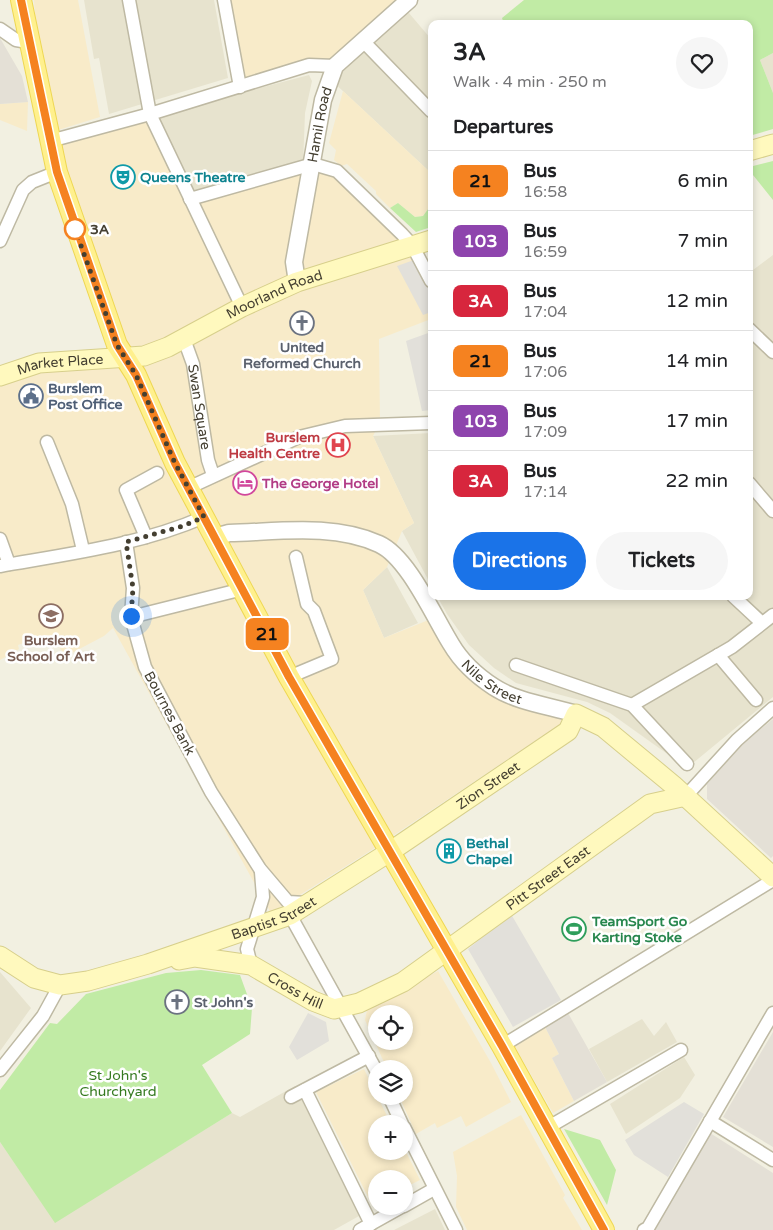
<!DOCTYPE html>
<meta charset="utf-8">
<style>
:root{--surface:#fff;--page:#f6f6f6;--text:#202124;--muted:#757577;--line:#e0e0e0;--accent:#1a73e8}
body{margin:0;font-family:"Varela Round",sans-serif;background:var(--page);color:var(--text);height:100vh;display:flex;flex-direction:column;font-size:19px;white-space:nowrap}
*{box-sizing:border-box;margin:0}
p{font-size:16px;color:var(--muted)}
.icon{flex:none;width:28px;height:28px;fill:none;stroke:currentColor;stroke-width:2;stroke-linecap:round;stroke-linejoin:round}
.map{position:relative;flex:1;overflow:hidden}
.drawer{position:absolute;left:428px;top:20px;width:325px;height:580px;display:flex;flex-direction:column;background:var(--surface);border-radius:10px;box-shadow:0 2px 8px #0003}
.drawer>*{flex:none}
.badge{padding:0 10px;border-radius:8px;font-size:18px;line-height:32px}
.controls{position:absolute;left:368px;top:1005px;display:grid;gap:10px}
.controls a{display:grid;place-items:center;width:45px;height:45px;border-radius:50%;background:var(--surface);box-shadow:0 2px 8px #0003;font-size:25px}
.you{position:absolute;width:25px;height:25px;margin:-12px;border:4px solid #fff;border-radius:50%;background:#1a73e8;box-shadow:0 0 0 8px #1a73e833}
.map>.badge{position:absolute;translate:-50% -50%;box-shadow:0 0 0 2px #fff}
h2{padding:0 25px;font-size:19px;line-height:45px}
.round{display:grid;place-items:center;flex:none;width:52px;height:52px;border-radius:26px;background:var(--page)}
.overview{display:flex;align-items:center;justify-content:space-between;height:85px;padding:0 25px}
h1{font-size:24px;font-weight:700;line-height:38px}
.primary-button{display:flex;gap:10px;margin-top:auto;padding:10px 25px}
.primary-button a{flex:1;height:58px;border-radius:30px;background:var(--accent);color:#fff;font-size:20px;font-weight:700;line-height:58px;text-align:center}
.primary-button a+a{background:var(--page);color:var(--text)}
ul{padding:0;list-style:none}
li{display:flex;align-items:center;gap:15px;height:60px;padding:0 25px;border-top:1px solid var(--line)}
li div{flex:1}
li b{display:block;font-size:19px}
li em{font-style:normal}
li .badge{min-width:55px;font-weight:700;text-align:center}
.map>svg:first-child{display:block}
.residential{fill:#e7e3ce}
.commercial{fill:#f8ebc9;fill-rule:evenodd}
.industrial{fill:#e4e0d6}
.green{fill:#c1eba5}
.parking{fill:#e2e0da}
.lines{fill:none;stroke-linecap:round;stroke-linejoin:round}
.minor-casing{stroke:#beb9a3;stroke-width:15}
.tertiary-casing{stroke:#beb9a3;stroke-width:19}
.secondary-casing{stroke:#d7cf8b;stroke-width:21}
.primary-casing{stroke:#eed753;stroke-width:22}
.minor{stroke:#fff;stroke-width:12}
.tertiary{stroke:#fff;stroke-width:16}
.secondary{stroke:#fff9be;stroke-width:19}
.primary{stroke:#fff08d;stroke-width:20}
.line-casing{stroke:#fff;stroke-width:11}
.line{stroke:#f58220;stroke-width:8}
.walk{stroke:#443f31;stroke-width:5;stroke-dasharray:0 9}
.stop-dot{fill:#fff;stroke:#f58220;stroke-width:2.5}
.labels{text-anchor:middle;stroke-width:5;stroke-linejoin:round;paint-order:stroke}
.street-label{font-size:14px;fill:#443f31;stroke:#fff}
.culture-label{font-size:14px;font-weight:bold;fill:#0d838f;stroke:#fff;text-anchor:start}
.stop-label{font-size:14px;font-weight:bold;fill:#443f31;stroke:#fff;text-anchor:start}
.worship-label{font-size:14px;font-weight:bold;fill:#5b616d;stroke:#fff}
.service-label{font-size:14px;font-weight:bold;fill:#4e5e75;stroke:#fff;text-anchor:start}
.health-label{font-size:14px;font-weight:bold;fill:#be3a42;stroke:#fff;text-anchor:end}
.hotel-label{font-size:14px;font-weight:bold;fill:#b23c85;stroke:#fff;text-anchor:start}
.education-label{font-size:14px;font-weight:bold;fill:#785e54;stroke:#fff}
.leisure-label{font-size:14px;font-weight:bold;fill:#27864d;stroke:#fff;text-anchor:start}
.park-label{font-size:14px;fill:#357a20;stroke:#fff}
</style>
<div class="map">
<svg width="773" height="1230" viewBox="0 0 773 1230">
<rect width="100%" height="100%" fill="#f2f0e1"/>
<path class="residential" d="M84,0H214L228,78L109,114L99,58L94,59Z
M403,6L431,39V173L330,79Z
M773,53V93L760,60Z
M309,75L312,81L305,113L303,165L191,196L150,117Z
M773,255V697L687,768L610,713L587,702L516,683L494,668L469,645L447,614L437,596H749V273Z
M431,433V585L402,531L414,523L373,436Z
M387,567L418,623L384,638L363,590Z
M0,972L31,1008L0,1051Z
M642,1019L654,1036L666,1022L677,1042L607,1082L589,1049Z
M684,1057L695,1075L680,1098L626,1134L610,1104Z
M295,1086L359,1216L334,1230H0V1142L55,1222L232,1113L240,1117Z
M435,1209L445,1230H394Z"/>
<path class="commercial" d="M34,0H78L100,117L58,130L36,29Z
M224,0H409L335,66L309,65L240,87Z
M343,91L431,173V205L423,216L415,217L398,203L390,208L376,194V191L347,164L341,166L334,160L336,150L329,143Z
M28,102L27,131L0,120V104Z
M150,117L191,196L303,165L329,170L403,238L431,293V319L379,339L380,422L373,436L414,523L402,531L387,567L363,590L384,638L431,619L475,685L568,719L370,851L271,913L113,628L104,636L66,656L55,642L34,647L32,640L18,645L19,649L0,660V371L124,351L55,145Z
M438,971L491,1063L511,1102L466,1127L461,1116L437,1128L435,1123L416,1134L399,1096H404V1069H387L365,1020L367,1010ZM376,1014H404V1041H376Z
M545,1027L559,1054L552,1058L574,1101L553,1113L514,1045Z
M364,1069L391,1124H376V1151H404V1148L420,1180L404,1188V1179H376V1203L372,1205L316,1092Z
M521,1115L565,1195L563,1198L582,1230H467L456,1207L457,1176L453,1152Z"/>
<path class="industrial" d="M0,38L22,76L28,102L0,104Z
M773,719V856L771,858L707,799V784L746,741Z
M568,1013L607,1082L574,1101L552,1058L559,1054L545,1027Z
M773,1032V1147L723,1117Z
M710,1133L773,1173V1230H655Z"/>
<path class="green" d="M524,0H773V53L760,60L773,93V129L749,136V24H504L502,18Z
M773,161V200L749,170V167Z
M398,203L415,217L423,216L431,205V227L416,232L390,208Z
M201,970L240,975L252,1008L250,1034L202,1065L232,1113L55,1223L0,1142V1090L50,1023L57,1024L86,994L166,973Z
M564,1129L600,1140L616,1170L607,1205Z"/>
<path class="parking" d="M414,260L431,293V312L423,315L397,266Z
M431,332V410L422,411L406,341Z
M511,914L561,1000L513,1027L468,949Z
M308,1013L326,1022L329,1041L297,1060L289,1047Z
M684,1102L704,1114L668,1177L634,1155L625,1140Z"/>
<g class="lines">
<g class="minor-casing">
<g id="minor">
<path d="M129,0L150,114L242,307"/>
<path d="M224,0L240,87"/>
<path d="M0,29L16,40L28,42"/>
<path d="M363,41L431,111"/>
<path d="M50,141L150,114L309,65L335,66"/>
<path d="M190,199L313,164L337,171L402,234L412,245L431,281"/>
<path d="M0,241L23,190L32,182L57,172"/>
<path d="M749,329L773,352"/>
<path id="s1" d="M184,339L193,364L208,460L213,475"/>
<path d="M47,442L72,504L83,550"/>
<path d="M749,483L773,511"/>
<path d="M188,488L299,437L345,426L431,423"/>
<path d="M146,537L126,490L157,473"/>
<path d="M0,539L9,564"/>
<path d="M126,542L133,588L131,617L145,667L211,792L260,869L288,902L306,903"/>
<path d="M0,566C68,554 140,545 204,517"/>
<path d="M733,596L762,623"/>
<path d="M131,617L243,589"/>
<path d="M718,655L756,700"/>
<path d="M516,665L632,705L687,764"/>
<path d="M289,677L332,659L314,611L307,604L296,557"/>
<path d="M632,705L732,647L773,615"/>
<path d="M686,796L737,740L773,708"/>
<path d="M290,915L376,1070"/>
<path d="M251,965L247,949L263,897L261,872"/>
<path d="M502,1046L773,880"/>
<path d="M0,1070L43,1016L60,985"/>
<path d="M305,1090L371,1224"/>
<path d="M389,1096L402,1124"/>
<path d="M291,1097L369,1056"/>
<path d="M710,1121L773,1160"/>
<path d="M404,1127L456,1230"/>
<path d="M547,1128L681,1050"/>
<path d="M404,1206L434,1189"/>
<path d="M360,1230L403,1206"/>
<path d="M644,1230L648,1228L773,1013"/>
</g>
</g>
<g class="tertiary-casing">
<g id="tertiary">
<path id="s2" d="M297,282L294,262L323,100L335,66L409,0"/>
<path id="s3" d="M215,537L229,533C277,532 333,523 379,544C408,557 434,617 451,644C461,661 477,676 494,687C517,702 550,706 576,714"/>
</g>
</g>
<g class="secondary-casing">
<g id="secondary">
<path d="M749,151L773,144"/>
<path id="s4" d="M0,376L39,363L144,356L168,347L242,307L297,282L431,240"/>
<path id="s5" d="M0,956L34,978L60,985L88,981L148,964L290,915L391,851L568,731L576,714L603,727L673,785L773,877"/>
<path id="s6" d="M179,960L195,957L251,965L313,1001L334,1009L359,1003L403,982L650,804L686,796"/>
</g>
</g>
<g class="primary-casing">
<path id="primary" d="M21,0L57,172L117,345L136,375L175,463L289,677L502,1046L604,1230"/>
</g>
<use href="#minor" class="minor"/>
<use href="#tertiary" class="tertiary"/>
<use href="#secondary" class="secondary"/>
<use href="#primary" class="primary"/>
</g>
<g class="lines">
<g class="line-casing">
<path id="line" d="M21,0L57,172L117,345L136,375L175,463L289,677L502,1046L604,1230"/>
</g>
<use href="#line" class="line"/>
<path class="walk" d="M75,229L117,345L136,375L175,463L204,517L183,526L126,542L133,588L131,616"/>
</g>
<defs>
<g id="theatre-ring" transform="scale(1.25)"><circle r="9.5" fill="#fff" stroke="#0f9aa8" stroke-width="1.5"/><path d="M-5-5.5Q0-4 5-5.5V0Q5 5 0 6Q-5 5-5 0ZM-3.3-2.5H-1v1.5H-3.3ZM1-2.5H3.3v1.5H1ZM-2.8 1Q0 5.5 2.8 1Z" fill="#0f9aa8"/></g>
<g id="church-ring" transform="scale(1.25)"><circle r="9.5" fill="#fff" stroke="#6b7280" stroke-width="1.5"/><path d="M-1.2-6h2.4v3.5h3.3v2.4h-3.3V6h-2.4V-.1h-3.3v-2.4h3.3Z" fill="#6b7280"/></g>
<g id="civic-ring" transform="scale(1.25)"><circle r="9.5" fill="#fff" stroke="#5c6f8a" stroke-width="1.5"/><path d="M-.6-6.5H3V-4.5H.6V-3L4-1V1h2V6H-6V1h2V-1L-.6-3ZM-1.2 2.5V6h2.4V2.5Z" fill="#5c6f8a"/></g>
<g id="hospital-ring" transform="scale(1.25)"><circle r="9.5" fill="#fff" stroke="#e0444e" stroke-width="1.5"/><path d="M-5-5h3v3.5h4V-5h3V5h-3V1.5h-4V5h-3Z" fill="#e0444e"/></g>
<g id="hotel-ring" transform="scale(1.25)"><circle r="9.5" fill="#fff" stroke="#d1479c" stroke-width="1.5"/><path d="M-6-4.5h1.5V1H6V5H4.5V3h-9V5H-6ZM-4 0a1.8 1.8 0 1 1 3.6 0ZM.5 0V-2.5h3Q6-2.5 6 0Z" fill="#d1479c"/></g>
<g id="university-ring" transform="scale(1.25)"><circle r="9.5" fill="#fff" stroke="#8d6e63" stroke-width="1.5"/><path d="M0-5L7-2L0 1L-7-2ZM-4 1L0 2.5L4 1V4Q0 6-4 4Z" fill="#8d6e63"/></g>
<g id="building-ring" transform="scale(1.25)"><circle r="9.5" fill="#fff" stroke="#0f9aa8" stroke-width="1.5"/><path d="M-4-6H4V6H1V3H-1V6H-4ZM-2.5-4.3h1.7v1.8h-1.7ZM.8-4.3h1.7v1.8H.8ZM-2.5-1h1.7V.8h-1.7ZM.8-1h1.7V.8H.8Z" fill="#0f9aa8"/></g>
<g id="stadium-ring" transform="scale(1.25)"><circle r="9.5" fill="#fff" stroke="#2e9e5b" stroke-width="1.5"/><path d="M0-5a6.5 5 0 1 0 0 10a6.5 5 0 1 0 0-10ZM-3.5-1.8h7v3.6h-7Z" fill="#2e9e5b"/></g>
</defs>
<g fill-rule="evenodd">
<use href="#theatre-ring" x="123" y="177"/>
<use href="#church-ring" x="302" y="323"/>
<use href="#civic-ring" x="31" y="396"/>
<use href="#hospital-ring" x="338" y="445"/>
<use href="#hotel-ring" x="245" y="483"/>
<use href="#university-ring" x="51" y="616"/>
<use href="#building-ring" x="449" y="851"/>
<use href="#stadium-ring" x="574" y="929"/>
<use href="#church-ring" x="177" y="1002"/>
</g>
<circle class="stop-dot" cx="75" cy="229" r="10"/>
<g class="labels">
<g class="street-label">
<text dy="5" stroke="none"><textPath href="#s2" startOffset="160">Hamil Road</textPath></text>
<text dy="5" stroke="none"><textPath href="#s4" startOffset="291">Moorland Road</textPath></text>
<text dy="5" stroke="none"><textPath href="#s4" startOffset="62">Market Place</textPath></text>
<text dy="5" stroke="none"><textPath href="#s1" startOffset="70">Swan Square</textPath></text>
<text dy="5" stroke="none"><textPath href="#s3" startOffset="348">Nile Street</textPath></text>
<text transform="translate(170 713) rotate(62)" y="5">Bournes Bank</text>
<text dy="5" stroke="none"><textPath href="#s5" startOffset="545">Zion Street</textPath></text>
<text dy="5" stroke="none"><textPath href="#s6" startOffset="420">Pitt Street East</textPath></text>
<text dy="5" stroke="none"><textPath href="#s5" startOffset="292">Baptist Street</textPath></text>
<text dy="5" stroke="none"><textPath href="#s6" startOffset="124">Cross Hill</textPath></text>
</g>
<g class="culture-label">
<text x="140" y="182">Queens Theatre</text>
<text x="466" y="848">Bethal<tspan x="466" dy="16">Chapel</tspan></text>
</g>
<g class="stop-label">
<text x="90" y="234">3A</text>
</g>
<g class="worship-label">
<text x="302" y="352">United<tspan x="302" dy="16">Reformed Church</tspan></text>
<text x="194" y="1007" text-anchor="start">St John's</text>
</g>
<g class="service-label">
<text x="48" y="393">Burslem<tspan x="48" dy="16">Post Office</tspan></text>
</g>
<g class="health-label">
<text x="320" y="442">Burslem<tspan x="320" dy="16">Health Centre</tspan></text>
</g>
<g class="hotel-label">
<text x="262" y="488">The George Hotel</text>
</g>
<g class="education-label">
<text x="51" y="645">Burslem<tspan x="51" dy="16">School of Art</tspan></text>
</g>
<g class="leisure-label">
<text x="592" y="926">TeamSport Go<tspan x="592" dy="16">Karting Stoke</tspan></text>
</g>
<g class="park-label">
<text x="118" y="1080">St John's<tspan x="118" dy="16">Churchyard</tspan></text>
</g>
</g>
</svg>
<div class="controls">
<a><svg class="icon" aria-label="locate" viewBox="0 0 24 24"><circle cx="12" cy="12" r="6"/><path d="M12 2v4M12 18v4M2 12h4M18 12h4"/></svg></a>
<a><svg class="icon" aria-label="layers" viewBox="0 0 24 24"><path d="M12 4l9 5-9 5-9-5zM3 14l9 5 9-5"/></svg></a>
<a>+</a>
<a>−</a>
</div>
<div class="you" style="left:131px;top:616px"></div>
<b class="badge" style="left:267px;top:634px;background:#f58220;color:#111">21</b>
<section class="drawer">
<div class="overview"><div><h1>3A</h1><p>Walk · 4 min · 250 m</p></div><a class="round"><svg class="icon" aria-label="heart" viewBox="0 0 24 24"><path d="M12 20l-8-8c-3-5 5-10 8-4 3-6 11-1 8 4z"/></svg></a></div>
<h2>Departures</h2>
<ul>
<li><span class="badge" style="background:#f58220;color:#111">21</span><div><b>Bus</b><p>16:58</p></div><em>6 min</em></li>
<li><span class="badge" style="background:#8e44ad;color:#fff">103</span><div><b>Bus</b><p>16:59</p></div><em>7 min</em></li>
<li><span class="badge" style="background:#d7263d;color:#fff">3A</span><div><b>Bus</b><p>17:04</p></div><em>12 min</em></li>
<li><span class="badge" style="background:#f58220;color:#111">21</span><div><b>Bus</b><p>17:06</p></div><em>14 min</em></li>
<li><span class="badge" style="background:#8e44ad;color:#fff">103</span><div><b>Bus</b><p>17:09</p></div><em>17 min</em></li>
<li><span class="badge" style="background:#d7263d;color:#fff">3A</span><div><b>Bus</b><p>17:14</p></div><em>22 min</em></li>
</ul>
<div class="primary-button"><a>Directions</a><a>Tickets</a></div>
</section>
</div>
